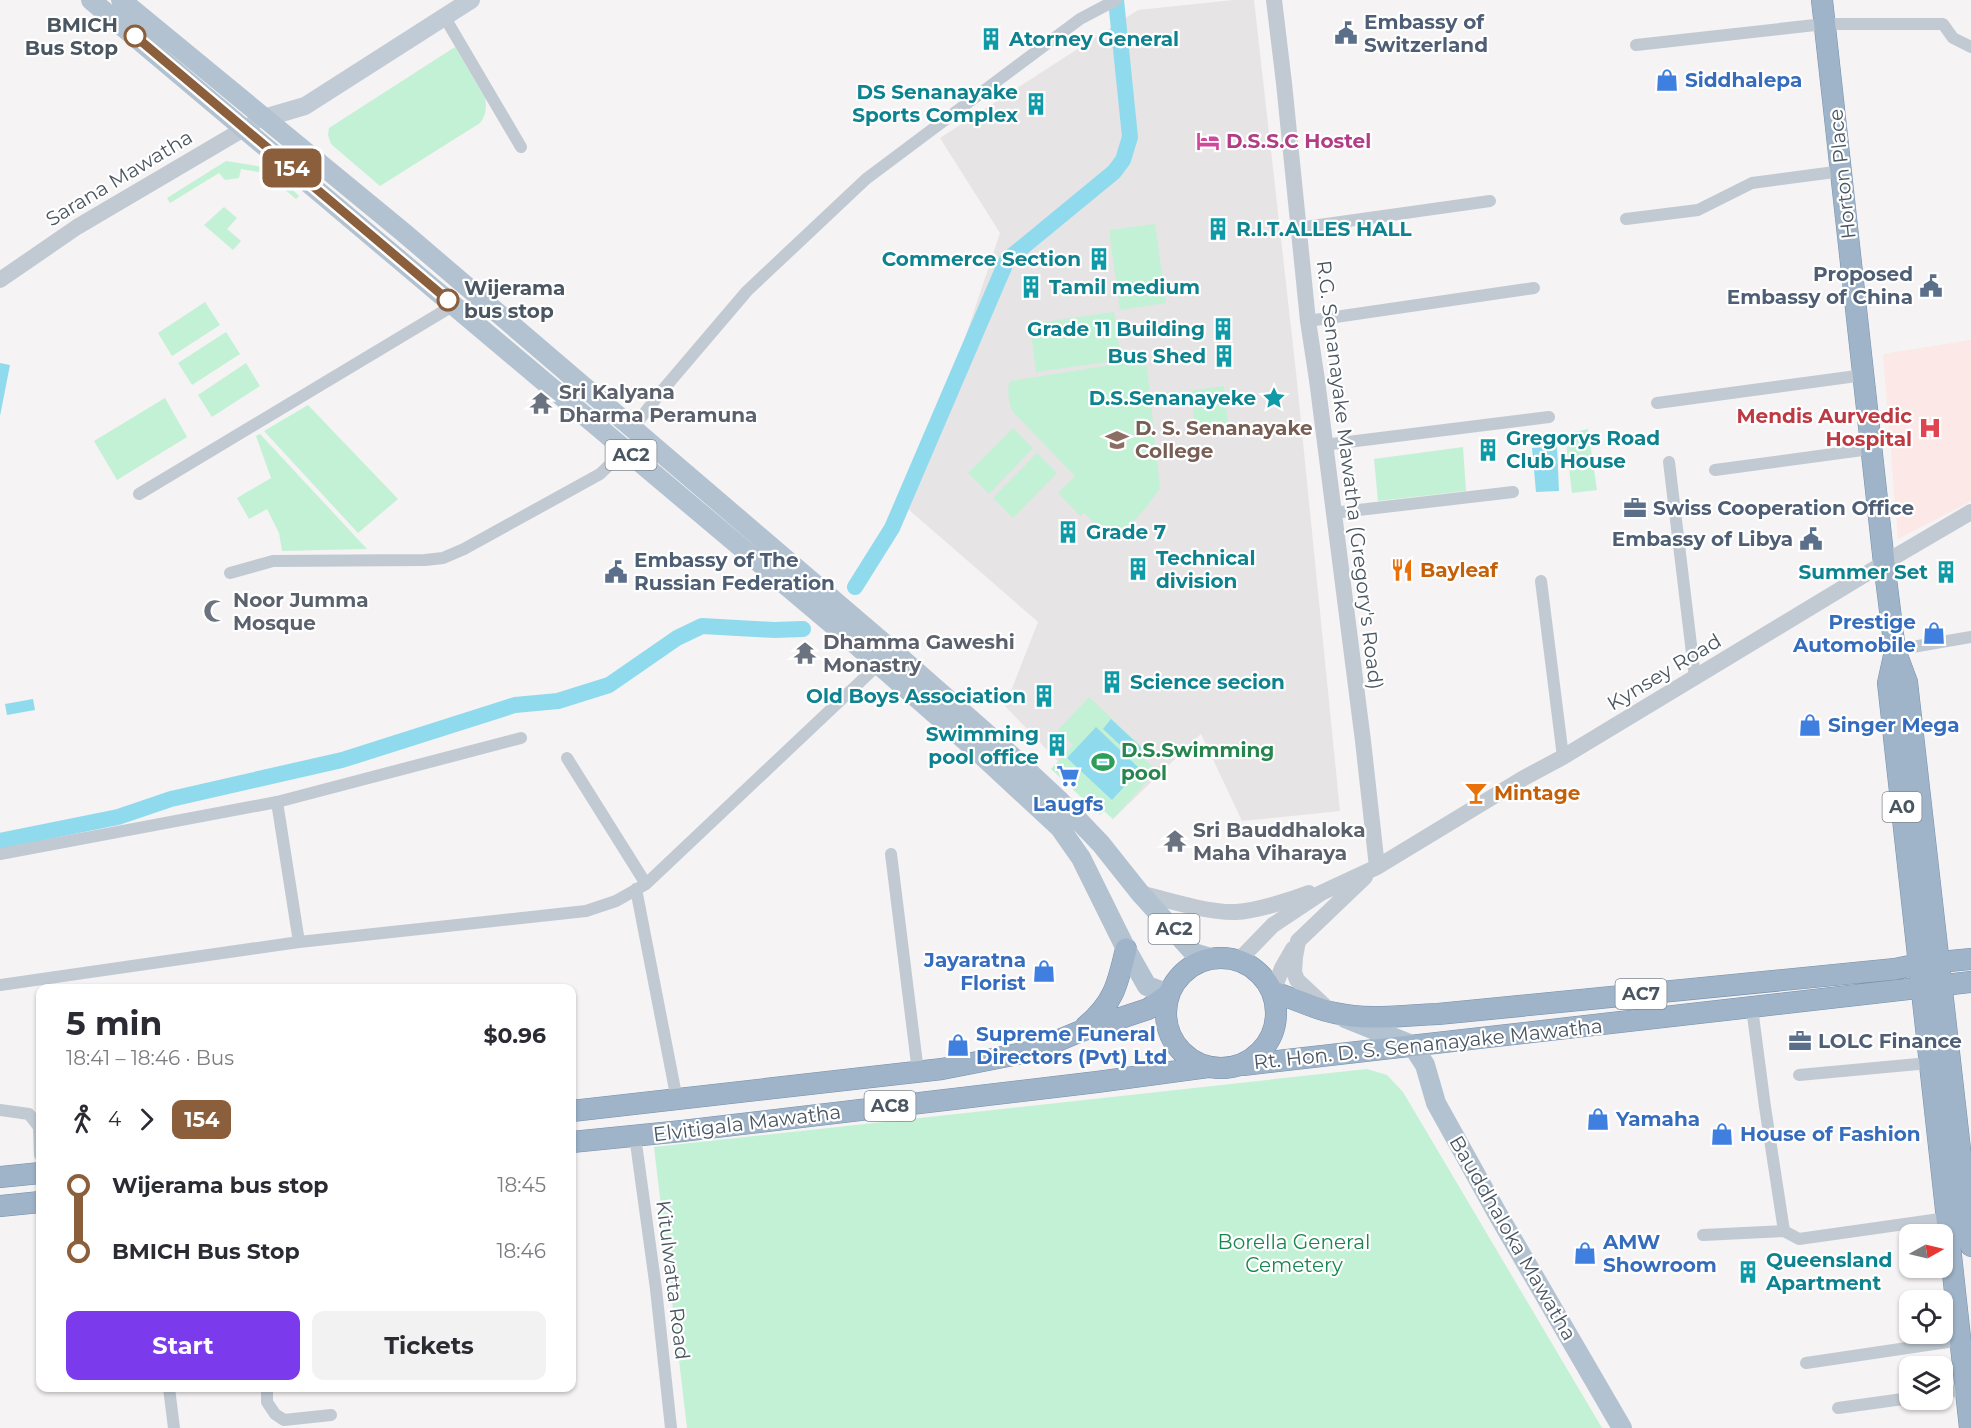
<!DOCTYPE html>
<meta charset="utf-8">
<style>
:root{--surface:#fff;--page:#f2f2f3;--text:#2b2b33;--muted:#7c7c81;--accent:#7c3aed}
body{margin:0;font-family:Montserrat,sans-serif;background:var(--page);color:var(--text);height:100vh;display:flex;flex-direction:column;font-size:22px;white-space:nowrap}
*{box-sizing:border-box;margin:0}
p{font-size:20px;color:var(--muted)}
.icon{flex:none;width:33px;height:33px;fill:none;stroke:currentColor;stroke-width:2;stroke-linecap:round;stroke-linejoin:round}
.map{position:relative;flex:1;overflow:hidden}
.sheet{position:absolute;left:36px;top:984px;width:540px;height:408px;display:flex;flex-direction:column;background:var(--surface);border-radius:12px;box-shadow:0 2px 4px #0004}
.sheet>*{flex:none}
.badge{padding:0 12px;border-radius:9px;font-size:21px;line-height:39px}
.needle{width:39px;rotate:82deg}
.fabs{position:absolute;left:1899px;top:1224px;display:grid;gap:12px}
.fabs a{display:grid;place-items:center;width:54px;height:54px;border-radius:12px;background:var(--surface);box-shadow:0 2px 4px #0004;font-size:30px}
.map>.badge{position:absolute;translate:-50% -50%;box-shadow:0 0 0 3px #fff}
.legs{display:flex;align-items:center;gap:9px;height:66px;padding:0 30px;font-size:20px}
.legs p{margin-inline-start:auto}
.overview{display:flex;align-items:center;justify-content:space-between;height:102px;padding:0 30px}
h1{font-size:33px;font-weight:700;line-height:45px}
.button{display:flex;gap:12px;margin-top:auto;padding:12px 30px}
.button a{flex:1;height:69px;border-radius:12px;background:var(--accent);color:#fff;font-size:24px;font-weight:700;line-height:69px;text-align:center}
.button a+a{background:var(--page);color:var(--text)}
ul{padding:0 30px;list-style:none}
li{display:flex;align-items:center;gap:21px;height:66px;font-size:22px}
li i{display:grid;place-items:center;width:9px;height:100%;margin:0 8px;background:currentColor}
li i::after{content:'';width:15px;height:15px;margin:-8px;border:4px solid;border-radius:50%;background:var(--surface)}
li p{margin-inline-start:auto}
li:first-child i{background:linear-gradient(#0000 50%,currentColor 0)}
li:last-child i{background:linear-gradient(currentColor 50%,#0000 0)}
.map>svg:first-child{display:block}
.education{fill:#e6e4e5}
.medical{fill:#fce8e6}
.green{fill:#c3f1d5}
.water{fill:#90daee}
.lines{fill:none;stroke-linecap:round;stroke-linejoin:round}
.canal{stroke:#90daee;stroke-width:16}
.trunk-casing{stroke:#7690ad;stroke-width:22}
.minor{stroke:#c1cad2;stroke-width:12}
.tertiary{stroke:#c1cad2;stroke-width:16}
.secondary{stroke:#c1cbd6;stroke-width:18}
.primary{stroke:#b3c2d1;stroke-width:20}
.trunk{stroke:#9fb4c9;stroke-width:21}
.line-1-casing{stroke:#fff;stroke-width:14}
.line-1{stroke:#8b5e3c;stroke-width:9}
.stop-1-dot{fill:#fff;stroke:#8b5e3c;stroke-width:3}
.labels{text-anchor:middle;stroke-width:4.5;stroke-linejoin:round;paint-order:stroke}
.shield{fill:#fff;stroke:#808990;stroke-width:1.5}
.shield-label{font-size:18px;font-weight:bold;fill:#4a5661}
.service-label{font-size:20px;font-weight:bold;fill:#4e5e75;stroke:#fff;text-anchor:start}
.stop-label{font-size:20px;font-weight:bold;fill:#4a5661;stroke:#fff;text-anchor:end}
.culture-label{font-size:20px;font-weight:bold;fill:#0d838f;stroke:#fff;text-anchor:start}
.shop-label{font-size:20px;font-weight:bold;fill:#366cbe;stroke:#fff;text-anchor:start}
.hotel-label{font-size:20px;font-weight:bold;fill:#b23c85;stroke:#fff;text-anchor:start}
.street-label{font-size:20px;fill:#4a5661;stroke:#fff}
.worship-label{font-size:20px;font-weight:bold;fill:#5b616d;stroke:#fff;text-anchor:start}
.health-label{font-size:20px;font-weight:bold;fill:#be3a42;stroke:#fff;text-anchor:end}
.education-label{font-size:20px;font-weight:bold;fill:#785e54;stroke:#fff;text-anchor:start}
.food-label{font-size:20px;font-weight:bold;fill:#c56008;stroke:#fff;text-anchor:start}
.leisure-label{font-size:20px;font-weight:bold;fill:#27864d;stroke:#fff;text-anchor:start}
.park-label{font-size:20px;fill:#17864f;stroke:#fff}
</style>
<div class="map">
<svg width="1971" height="1428" viewBox="0 0 1971 1428">
<rect width="100%" height="100%" fill="#f5f3f3"/>
<path class="education" d="M1233,0H1254L1296,372L1340,811L1242,821L1201,734L1113,819L1005,706L1038,622L908,509L1000,233L940,138L1138,10Z"/>
<path class="medical" d="M1971,340V501L1898,539L1883,354Z"/>
<path class="green" d="M455,47L485,98C487,107 486,115 480,123L380,186L331,144L328,135L329,128Z
M226,161L270,168L299,196L296,199L265,173L241,169L239,178L225,180L219,173L170,203L167,198Z
M224,207L237,218L227,229L241,241L233,250L204,225Z
M1155,224L1166,303L1120,310L1109,230Z
M205,302L220,325L172,356L158,333Z
M1114,312L1121,360L1036,372L1030,324Z
M226,332L240,354L192,385L178,363Z
M1141,360L1147,366L1160,489C1145,507 1132,531 1107,537L1084,513L1080,516L1058,493L1075,476L1013,412C1009,404 1007,392 1009,383L1012,381Z
M246,363L260,386L212,417L198,395Z
M1224,386L1228,424L1195,429L1191,393L1194,390Z
M165,398L187,437L117,480L94,441Z
M308,405L398,499L358,533L264,431Z
M1013,428L1033,448L989,494L968,473Z
M1588,429L1597,490L1572,493L1565,434Z
M260,434L367,549L282,551L279,533L267,509L249,519L237,498L271,478L256,436Z
M1463,447L1466,491L1378,501L1374,459Z
M1037,453L1057,473L1013,518L993,498Z
M1089,697L1147,752L1143,758L1153,767L1146,775L1150,778L1113,819L1104,811L1100,815L1051,769L1073,745L1058,730Z
M1367,1069L1387,1075L1403,1092L1602,1428H687L654,1147Z"/>
<path class="water" d="M0,363L10,365L0,416Z
M1557,446L1559,491L1536,492L1532,448Z
M33,699L35,710L7,715L5,704Z
M1111,719L1142,748L1133,757L1103,729Z
M1096,727L1140,769L1112,800L1067,758Z"/>
<g class="lines">
<path class="canal" d="M855,587L892,528L1007,260L1114,172L1123,160L1130,137L1116,0
M0,841L118,817L171,799L342,760L515,705L558,701L609,685L677,638L702,626L774,630L803,629"/>
<g class="trunk-casing">
<path id="trunk" d="M1822,0L1884,563L1895,650L1907,682L1971,1246
M1895,651L1888,683L1970,1428
M1166 1013a55 55 0 1 1 110 0a55 55 0 1 1-110 0Z
M1273,992C1294,998 1314,1009 1335,1013C1369,1021 1404,1015 1438,1014L1895,969L1919,964L1971,959
M1086,1026C1114,1003 1118,983 1126,949
M1243,1065L1971,982
M572,1111L942,1069L1033,1051L1081,1031L1148,1009L1169,994
M572,1142L682,1131L1097,1082L1208,1067
M0,1177L40,1173
M0,1206L40,1202"/>
</g>
<path class="minor" d="M444,16L521,147
M1636,45L1824,24H1943L1953,38L1971,47
M1626,219L1698,210L1752,183L1842,171
M1298,228L1490,201
M1308,321L1534,288
M1657,403L1864,375
M632,429L661,392L747,291L866,179L1080,19L1116,0
M1324,445L1549,417
M1669,462L1695,678
M1715,470L1870,449
M139,494L454,305
M1333,513L1513,492
M230,573L273,561L425,560L443,558L464,549L600,474L625,450
M1541,581L1563,757
M1895,650L1971,637
M567,758L646,884
M277,802L299,942
M0,854L277,802L521,738
M891,854L918,1072
M636,889L677,1100
M0,985L299,942L586,911L616,901L646,884L879,664
M1752,1008L1765,1107L1784,1231L1799,1239L1947,1218
M1799,1075L1929,1063
M0,1110L29,1114L39,1127L40,1155
M635,1136L656,1289L671,1428
M1703,1235L1784,1231
M1806,1363L1961,1340
M169,1388L174,1428
M267,1388V1402L275,1414L284,1420L331,1415
M1942,1393L1966,1389
M1838,1408L1910,1398"/>
<path class="tertiary" d="M1274,0L1284,83L1308,321L1317,380L1363,741L1377,867
M0,280L77,227L254,123
M1140,893C1167,900 1208,913 1236,912C1256,911 1291,900 1309,893
M1239,960L1273,925L1321,893L1377,867L1522,779L1563,757L1884,563L1971,512
M1273,992L1282,968L1293,949
M1328,1009L1297,980L1294,972L1295,957L1298,941L1365,877"/>
<path class="secondary" d="M264,118L305,106L471,0"/>
<path class="primary" d="M91,0L845,635L976,750L1060,828L1081,858L1126,949L1147,986L1169,994
M121,0L403,232L892,650L1002,747L1058,799L1101,844L1140,893L1194,953L1211,958
M1345,1018L1412,1045L1425,1065L1436,1103L1497,1213L1622,1428"/>
<use href="#trunk" class="trunk"/>
</g>
<g class="lines">
<g class="line-1-casing">
<path id="line-1" d="M135,36L448,300"/>
</g>
<use href="#line-1" class="line-1"/>
</g>
<defs>
<g id="civic-bare" transform="scale(1.8)"><path d="M-.6-6.5H3V-4.5H.6V-3L4-1V1h2V6H-6V1h2V-1L-.6-3ZM-1.2 2.5V6h2.4V2.5Z" fill="#5c6f8a" stroke="#fff" stroke-width="2.5" paint-order="stroke"/></g>
<g id="building-bare" transform="scale(1.8)"><path d="M-4-6H4V6H1V3H-1V6H-4ZM-2.5-4.3h1.7v1.8h-1.7ZM.8-4.3h1.7v1.8H.8ZM-2.5-1h1.7V.8h-1.7ZM.8-1h1.7V.8H.8Z" fill="#0f9aa8" stroke="#fff" stroke-width="2.5" paint-order="stroke"/></g>
<g id="shop-bare" transform="scale(1.8)"><path d="M-5-2.5h2.3a2.7 3.5 0 0 1 5.4 0H5L5.5 6h-11ZM-1.5-2.5h3a1.5 2.3 0 0 0-3 0Z" fill="#3f7fe0" stroke="#fff" stroke-width="2.5" paint-order="stroke"/></g>
<g id="hotel-bare" transform="scale(1.8)"><path d="M-6-4.5h1.5V1H6V5H4.5V3h-9V5H-6ZM-4 0a1.8 1.8 0 1 1 3.6 0ZM.5 0V-2.5h3Q6-2.5 6 0Z" fill="#d1479c" stroke="#fff" stroke-width="2.5" paint-order="stroke"/></g>
<g id="sight-bare" transform="scale(1.8)"><path d="M0-6L1.8-2.2L6-1.7L2.9 1.2L3.7 5.4L0 3.3L-3.7 5.4L-2.9 1.2L-6-1.7L-1.8-2.2Z" fill="#0f9aa8" stroke="#fff" stroke-width="2.5" paint-order="stroke"/></g>
<g id="temple-bare" transform="scale(1.8)"><path d="M0-6L5-2H3V0L6.5 2.5H4V6H1.5V3h-3V6H-4V2.5H-6.5L-3 0V-2H-5Z" fill="#6b7280" stroke="#fff" stroke-width="2.5" paint-order="stroke"/></g>
<g id="hospital-bare" transform="scale(1.8)"><path d="M-5-5h3v3.5h4V-5h3V5h-3V1.5h-4V5h-3Z" fill="#e0444e" stroke="#fff" stroke-width="2.5" paint-order="stroke"/></g>
<g id="school-bare" transform="scale(1.8)"><path d="M0-5L7-2L0 1L-7-2ZM-4 1L0 2.5L4 1V4Q0 6-4 4Z" fill="#8d6e63" stroke="#fff" stroke-width="2.5" paint-order="stroke"/></g>
<g id="office-bare" transform="scale(1.8)"><path d="M-6-3h4V-5.5h4V-3h4V5H-6ZM-1-4.5V-3h2v-1.5ZM-6 0V1H6V0Z" fill="#5c6f8a" stroke="#fff" stroke-width="2.5" paint-order="stroke"/></g>
<g id="restaurant-bare" transform="scale(1.8)"><path d="M-5-6h1v4h1v-4h1v4h1v-4h1v5L-1.5 .5V6h-2V.5L-5-1ZM5-6V6H3V1.5H1.5Q1.5-4 5-6Z" fill="#e8710a" stroke="#fff" stroke-width="2.5" paint-order="stroke"/></g>
<g id="mosque-bare" transform="scale(1.8)"><path d="M3.5-4.9A6 6 0 1 0 3.5 4.9A5 5 0 1 1 3.5-4.9Z" fill="#6b7280" stroke="#fff" stroke-width="2.5" paint-order="stroke"/></g>
<g id="stadium-bare" transform="scale(1.8)"><path d="M0-5a6.5 5 0 1 0 0 10a6.5 5 0 1 0 0-10ZM-3.5-1.8h7v3.6h-7Z" fill="#2e9e5b" stroke="#fff" stroke-width="2.5" paint-order="stroke"/></g>
<g id="supermarket-bare" transform="scale(1.8)"><path d="M-6-5.5h2.5l.6 2H6L4.5 2H-2.5L-4.4-4H-6ZM-1.5 3.2a1.3 1.3 0 1 0 .1 0ZM3 3.2a1.3 1.3 0 1 0 .1 0Z" fill="#3f7fe0" stroke="#fff" stroke-width="2.5" paint-order="stroke"/></g>
<g id="bar-bare" transform="scale(1.8)"><path d="M-6-5H6L.8 .8V4.5H3.5V6h-7V4.5H-.8V.8Z" fill="#e8710a" stroke="#fff" stroke-width="2.5" paint-order="stroke"/></g>
</defs>
<g fill-rule="evenodd">
<use href="#civic-bare" x="1346" y="33"/>
<use href="#building-bare" x="991" y="39"/>
<use href="#shop-bare" x="1667" y="80"/>
<use href="#building-bare" x="1036" y="104"/>
<use href="#hotel-bare" x="1208" y="141"/>
<use href="#building-bare" x="1218" y="229"/>
<use href="#building-bare" x="1099" y="259"/>
<use href="#civic-bare" x="1931" y="286"/>
<use href="#building-bare" x="1031" y="287"/>
<use href="#building-bare" x="1223" y="329"/>
<use href="#building-bare" x="1224" y="356"/>
<use href="#sight-bare" x="1274" y="398"/>
<use href="#temple-bare" x="541" y="403"/>
<use href="#hospital-bare" x="1930" y="428"/>
<use href="#school-bare" x="1117" y="440"/>
<use href="#building-bare" x="1488" y="450"/>
<use href="#office-bare" x="1635" y="508"/>
<use href="#building-bare" x="1068" y="532"/>
<use href="#civic-bare" x="1811" y="539"/>
<use href="#building-bare" x="1138" y="569"/>
<use href="#restaurant-bare" x="1402" y="570"/>
<use href="#civic-bare" x="616" y="572"/>
<use href="#building-bare" x="1946" y="572"/>
<use href="#mosque-bare" x="215" y="611"/>
<use href="#shop-bare" x="1934" y="633"/>
<use href="#temple-bare" x="805" y="653"/>
<use href="#building-bare" x="1112" y="682"/>
<use href="#building-bare" x="1044" y="696"/>
<use href="#shop-bare" x="1810" y="725"/>
<use href="#building-bare" x="1057" y="745"/>
<use href="#stadium-bare" x="1103" y="762"/>
<use href="#supermarket-bare" x="1068" y="776"/>
<use href="#bar-bare" x="1476" y="793"/>
<use href="#temple-bare" x="1175" y="841"/>
<use href="#shop-bare" x="1044" y="971"/>
<use href="#office-bare" x="1800" y="1041"/>
<use href="#shop-bare" x="958" y="1045"/>
<use href="#shop-bare" x="1598" y="1119"/>
<use href="#shop-bare" x="1722" y="1134"/>
<use href="#shop-bare" x="1585" y="1253"/>
<use href="#building-bare" x="1748" y="1272"/>
</g>
<g class="stop-1-dot">
<circle cx="135" cy="36" r="10"/>
<circle cx="448" cy="300" r="10"/>
</g>
<g class="labels">
<g class="shield">
<rect x="605.5" y="440" width="51" height="30" rx="4.5"/>
<rect x="1882.5" y="792" width="39" height="30" rx="4.5"/>
<rect x="1148.5" y="914" width="51" height="30" rx="4.5"/>
<rect x="1615.5" y="979" width="51" height="30" rx="4.5"/>
<rect x="864.5" y="1091" width="51" height="30" rx="4.5"/>
</g>
<g class="shield-label">
<text x="631" y="461">AC2</text>
<text x="1902" y="813">A0</text>
<text x="1174" y="935">AC2</text>
<text x="1641" y="1000">AC7</text>
<text x="890" y="1112">AC8</text>
</g>
<g class="service-label">
<text x="1364" y="29">Embassy of<tspan x="1364" dy="23">Switzerland</tspan></text>
<text x="1913" y="281" text-anchor="end">Proposed<tspan x="1913" dy="23">Embassy of China</tspan></text>
<text x="1653" y="515">Swiss Cooperation Office</text>
<text x="1793" y="546" text-anchor="end">Embassy of Libya</text>
<text x="634" y="567">Embassy of The<tspan x="634" dy="23">Russian Federation</tspan></text>
<text x="1818" y="1048">LOLC Finance</text>
</g>
<g class="stop-label">
<text x="118" y="32">BMICH<tspan x="118" dy="23">Bus Stop</tspan></text>
<text x="464" y="295" text-anchor="start">Wijerama<tspan x="464" dy="23">bus stop</tspan></text>
</g>
<g class="culture-label">
<text x="1009" y="46">Atorney General</text>
<text x="1018" y="99" text-anchor="end">DS Senanayake<tspan x="1018" dy="23">Sports Complex</tspan></text>
<text x="1236" y="236">R.I.T.ALLES HALL</text>
<text x="1081" y="266" text-anchor="end">Commerce Section</text>
<text x="1049" y="294">Tamil medium</text>
<text x="1205" y="336" text-anchor="end">Grade 11 Building</text>
<text x="1206" y="363" text-anchor="end">Bus Shed</text>
<text x="1256" y="405" text-anchor="end">D.S.Senanayeke</text>
<text x="1506" y="445">Gregorys Road<tspan x="1506" dy="23">Club House</tspan></text>
<text x="1086" y="539">Grade 7</text>
<text x="1156" y="565">Technical<tspan x="1156" dy="23">division</tspan></text>
<text x="1928" y="579" text-anchor="end">Summer Set</text>
<text x="1130" y="689">Science secion</text>
<text x="1026" y="703" text-anchor="end">Old Boys Association</text>
<text x="1039" y="741" text-anchor="end">Swimming<tspan x="1039" dy="23">pool office</tspan></text>
<text x="1766" y="1267">Queensland<tspan x="1766" dy="23">Apartment</tspan></text>
</g>
<g class="shop-label">
<text x="1685" y="87">Siddhalepa</text>
<text x="1916" y="629" text-anchor="end">Prestige<tspan x="1916" dy="23">Automobile</tspan></text>
<text x="1828" y="732">Singer Mega</text>
<text x="1068" y="811" text-anchor="middle">Laugfs</text>
<text x="1026" y="967" text-anchor="end">Jayaratna<tspan x="1026" dy="23">Florist</tspan></text>
<text x="976" y="1041">Supreme Funeral<tspan x="976" dy="23">Directors (Pvt) Ltd</tspan></text>
<text x="1616" y="1126">Yamaha</text>
<text x="1740" y="1141">House of Fashion</text>
<text x="1603" y="1249">AMW<tspan x="1603" dy="23">Showroom</tspan></text>
</g>
<g class="hotel-label">
<text x="1226" y="148">D.S.S.C Hostel</text>
</g>
<g class="street-label">
<text transform="translate(1842 174) rotate(-96)" y="7">Horton Place</text>
<text transform="translate(119 178) rotate(-31)" y="7">Sarana Mawatha</text>
<text transform="translate(1350 475) rotate(83)" y="7">R.G. Senanayake Mawatha (Gregory's Road)</text>
<text transform="translate(1664 672) rotate(-31)" y="7">Kynsey Road</text>
<text transform="translate(1428 1044) rotate(-6)" y="7">Rt. Hon. D. S. Senanayake Mawatha</text>
<text transform="translate(747 1123) rotate(-7)" y="7">Elvitigala Mawatha</text>
<text transform="translate(1513 1238) rotate(60)" y="7">Bauddhaloka Mawatha</text>
<text transform="translate(673 1280) rotate(83)" y="7">Kitulwatta Road</text>
</g>
<g class="worship-label">
<text x="559" y="399">Sri Kalyana<tspan x="559" dy="23">Dharma Peramuna</tspan></text>
<text x="233" y="607">Noor Jumma<tspan x="233" dy="23">Mosque</tspan></text>
<text x="823" y="649">Dhamma Gaweshi<tspan x="823" dy="23">Monastry</tspan></text>
<text x="1193" y="837">Sri Bauddhaloka<tspan x="1193" dy="23">Maha Viharaya</tspan></text>
</g>
<g class="health-label">
<text x="1912" y="423">Mendis Aurvedic<tspan x="1912" dy="23">Hospital</tspan></text>
</g>
<g class="education-label">
<text x="1135" y="435">D. S. Senanayake<tspan x="1135" dy="23">College</tspan></text>
</g>
<g class="food-label">
<text x="1420" y="577">Bayleaf</text>
<text x="1494" y="800">Mintage</text>
</g>
<g class="leisure-label">
<text x="1121" y="757">D.S.Swimming<tspan x="1121" dy="23">pool</tspan></text>
</g>
<g class="park-label">
<text x="1294" y="1249">Borella General<tspan x="1294" dy="23">Cemetery</tspan></text>
</g>
</g>
</svg>
<div class="fabs">
<a><svg class="needle" viewBox="-14 -14 28 28"><path d="M0-13l5 13h-10z" fill="#e53935"/><path d="M0 13l5-13h-10z" fill="#7c7c81"/></svg></a>
<a><svg class="icon" aria-label="locate" viewBox="0 0 24 24"><circle cx="12" cy="12" r="6"/><path d="M12 2v4M12 18v4M2 12h4M18 12h4"/></svg></a>
<a><svg class="icon" aria-label="layers" viewBox="0 0 24 24"><path d="M12 4l9 5-9 5-9-5zM3 14l9 5 9-5"/></svg></a>
</div>
<b class="badge" style="left:292px;top:168px;background:#8b5e3c;color:#fff">154</b>
<section class="sheet">
<div class="overview"><div><h1>5 min</h1><p>18:41 – 18:46 · Bus</p></div><b>$0.96</b></div>
<div class="legs"><svg class="icon" aria-label="walk" viewBox="0 0 24 24"><circle cx="13" cy="4" r="2"/><path d="M13 8l-2 6 4 7M11 14l-3 7M7 12l3-4h3l4 4"/></svg>4<svg class="icon" aria-label="forward" viewBox="0 0 24 24"><path d="M9 5l7 7-7 7"/></svg><b class="badge" style="background:#8b5e3c;color:#fff">154</b></div>
<ul>
<li><i style="color:#8b5e3c"></i><b>Wijerama bus stop</b><p>18:45</p></li>
<li><i style="color:#8b5e3c"></i><b>BMICH Bus Stop</b><p>18:46</p></li>
</ul>
<div class="button"><a>Start</a><a>Tickets</a></div>
</section>
</div>
